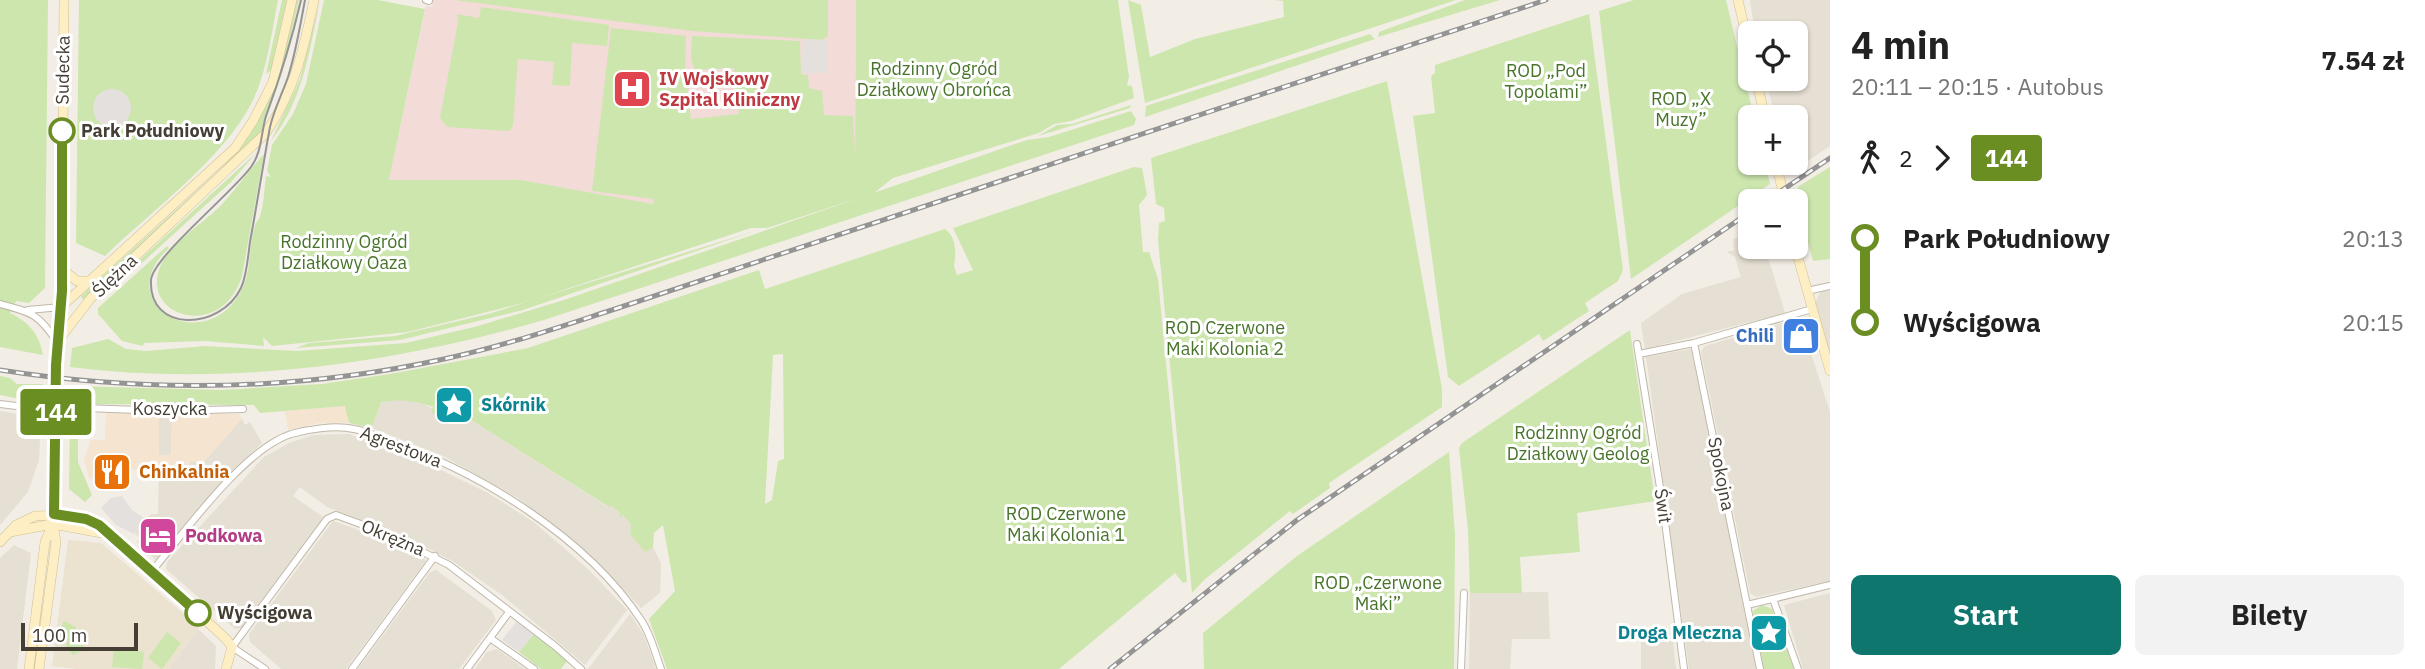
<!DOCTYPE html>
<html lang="pl">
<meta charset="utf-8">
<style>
:root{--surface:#fff;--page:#f2f2f2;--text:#222;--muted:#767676;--accent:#0f766e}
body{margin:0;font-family:"IBM Plex Sans",sans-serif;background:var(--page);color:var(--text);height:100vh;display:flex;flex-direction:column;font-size:26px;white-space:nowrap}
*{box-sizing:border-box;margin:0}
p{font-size:23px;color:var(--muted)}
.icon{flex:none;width:38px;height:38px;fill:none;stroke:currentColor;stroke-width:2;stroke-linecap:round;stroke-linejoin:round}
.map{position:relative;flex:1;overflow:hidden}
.details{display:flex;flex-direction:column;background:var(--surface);width:595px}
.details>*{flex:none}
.badge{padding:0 14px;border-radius:5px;font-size:24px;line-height:46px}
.controls{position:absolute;left:1738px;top:21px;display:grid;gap:14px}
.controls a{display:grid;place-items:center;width:70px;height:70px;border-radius:10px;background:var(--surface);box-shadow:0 2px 5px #0004;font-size:35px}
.scale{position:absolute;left:21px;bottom:18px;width:117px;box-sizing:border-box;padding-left:7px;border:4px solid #443e34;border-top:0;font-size:19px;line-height:24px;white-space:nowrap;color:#443e34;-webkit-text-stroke:5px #fff;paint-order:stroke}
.map>.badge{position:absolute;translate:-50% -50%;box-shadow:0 0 0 4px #fff}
.legs{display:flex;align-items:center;gap:10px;height:77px;padding:0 21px;font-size:23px}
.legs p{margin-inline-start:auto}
.summary{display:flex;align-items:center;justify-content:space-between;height:119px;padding:0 21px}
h1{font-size:38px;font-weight:700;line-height:52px}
.primary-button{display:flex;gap:14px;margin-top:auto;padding:14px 21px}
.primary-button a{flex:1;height:80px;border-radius:10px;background:var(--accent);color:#fff;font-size:28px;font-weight:700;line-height:80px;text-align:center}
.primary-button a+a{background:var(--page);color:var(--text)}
ul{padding:0 21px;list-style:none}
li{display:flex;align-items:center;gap:24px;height:84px;font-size:26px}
li i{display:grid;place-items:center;width:10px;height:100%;margin:0 9px;background:currentColor}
li i::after{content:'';width:18px;height:18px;margin:-9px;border:5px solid;border-radius:50%;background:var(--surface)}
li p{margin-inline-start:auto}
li:first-child i{background:linear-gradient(#0000 50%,currentColor 0)}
li:last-child i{background:linear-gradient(currentColor 50%,#0000 0)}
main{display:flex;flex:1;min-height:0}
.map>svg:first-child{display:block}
.residential{fill:#e6dfd3}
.commercial{fill:#f4e4d0}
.education{fill:#ebe2cf}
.medical{fill:#f3dbd8}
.green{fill:#cde6ae;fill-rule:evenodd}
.parking{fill:#e3e0dd}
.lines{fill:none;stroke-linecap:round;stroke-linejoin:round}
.secondary-tunnel{stroke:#cfcbc2;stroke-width:9;stroke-dasharray:9 4.5;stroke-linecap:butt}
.street-casing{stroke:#c0b8aa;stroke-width:8}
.secondary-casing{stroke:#d1c095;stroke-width:10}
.street{stroke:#fff;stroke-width:6}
.secondary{stroke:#fdeec3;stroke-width:9}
.tram{stroke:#949494;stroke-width:2}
.rail-casing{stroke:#949494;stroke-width:5}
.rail{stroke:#fff;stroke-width:2.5;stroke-dasharray:8;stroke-linecap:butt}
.line-1-casing{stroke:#fff;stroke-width:16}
.line-1{stroke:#6b8e23;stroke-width:10}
.stop-1-dot{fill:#fff;stroke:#6b8e23;stroke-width:3.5}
.labels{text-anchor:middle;stroke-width:6;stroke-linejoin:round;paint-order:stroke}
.park-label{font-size:18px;fill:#47742a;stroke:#fff}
.street-label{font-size:18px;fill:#443e34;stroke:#fff}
.health-label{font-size:18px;font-weight:bold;fill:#be3a42;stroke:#fff;text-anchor:start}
.stop-label{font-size:18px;font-weight:bold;fill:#443e34;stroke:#fff;text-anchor:start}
.shop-label{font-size:18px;font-weight:bold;fill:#366cbe;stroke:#fff;text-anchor:end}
.culture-label{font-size:18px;font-weight:bold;fill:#0d838f;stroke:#fff;text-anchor:start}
.food-label{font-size:18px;font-weight:bold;fill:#c56008;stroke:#fff;text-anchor:start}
.hotel-label{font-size:18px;font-weight:bold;fill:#b23c85;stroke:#fff;text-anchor:start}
</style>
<main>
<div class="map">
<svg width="1830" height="669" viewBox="0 0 1830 669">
<rect width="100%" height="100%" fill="#f2eee5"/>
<path class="residential" d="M1750,0H1830V146L1788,174L1786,163H1796V117H1775L1766,79H1796V33H1755Z
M1750,234V247H1765L1785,313L1645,349L1641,323L1682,294L1741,277L1735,257L1727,252L1734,250L1733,239Z
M1830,290V369L1812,309L1821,291Z
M1796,319L1801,322L1830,412V581L1756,597L1750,593L1701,352L1705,346Z
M1691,349L1705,415L1756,669H1689L1646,357Z
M395,400H415L462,423L468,418L608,507L611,504L620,513V517L622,514L628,519L631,524L630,534L645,551L653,547L661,563L660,593L641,608L590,555L518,498L443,456L372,428L381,402Z
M0,411L41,418L39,460L28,492L0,525Z
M159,414H172L171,455H159Z
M242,419L245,425L250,422L262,443L237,467L157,561L137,542L140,538L135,533L151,514H158L159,470L188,471L190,462Z
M348,434L400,450L488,493L535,523L588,569L627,610L585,665L502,595L454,562L410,539L327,507L300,487L293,496L323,517L242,628L235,629L166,569L167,562L264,457L289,443L313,435Z
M333,521L404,546L423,556L426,561L346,669H281L250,642L249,634Z
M14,545L31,553L17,669H0V558Z
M436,570L492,611L496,620L459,669H358L430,572Z
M1548,592L1550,639H1512L1510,669H1469L1470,593Z
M1830,593V669H1803L1784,605Z
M630,614L644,635L656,669H588Z
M198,629L216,646L215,669H169Z
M1641,632L1672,633L1676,669H1641Z
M497,649L525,669H475L487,652Z"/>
<path class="commercial" d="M346,406L349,423H319L288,430L285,411Z
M106,413L159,414V455H171L172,414H239L242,419L204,462H190L188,471L124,469L123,479L89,478L84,459L91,440H105Z"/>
<path class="education" d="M68,540L101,543L199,627L169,669H77L52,666Z"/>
<path class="medical" d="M433,0H856L855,198L785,221L622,200L521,180H389L426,6L432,7Z"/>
<path class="green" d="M0,0H48L45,288L29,303L16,301L10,313C29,322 39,334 43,355L0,347Z
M79,0H278C271,35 267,73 251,104C222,160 151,211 105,256L76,243Z
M282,0H287L271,70L266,74Z
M296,0H299L283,70L261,133L83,300L81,296L221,169L250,135L278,79Z
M320,0C310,49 303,101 271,141L300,79Z
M324,0H378L425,9L389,180H521L653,204V199L592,191L611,28L686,36L685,69L691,119L739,114L734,68L695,70L691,59L692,36L800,41L801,74L808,75L809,88L822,91L824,115L853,116L855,156L856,0H1118L1129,77L1127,85L1132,86L1134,98L1071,121L1054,124L1039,133L893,178L874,193L767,228H751L527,302L408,332L272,346L263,337L264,346L205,341L144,343L143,346L122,341L98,314V308L167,246L169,248C109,303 203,358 240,293C252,273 248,247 255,226C255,223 258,221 259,219C264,207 264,189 266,176L271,177L267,171L272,145L293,114L306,84Z
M455,0H828V36L822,40L692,31Z
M1128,0L1141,5L1150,57L1195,39L1284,17L1283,1L1274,0H1456L1145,103Z
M1465,0H1500L1378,37L1379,32Z
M1634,0H1726L1754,117H1750V163H1765L1770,184L1631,279L1599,11Z
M481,7L609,25L607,46L572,43L570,86L552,85L554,62L518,59L513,126L509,131L447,127L440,118L458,22L457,14L479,18Z
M1589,14L1623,270L1618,281L1585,303L1589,311L1543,341L1539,334L1459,386L1448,377L1413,116L1435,113L1431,76L1435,73V65Z
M1370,34L1375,39L1145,117L1146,106Z
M1387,81L1442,389V407L1329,483L1330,488L1293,514L1290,511L1204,580L1192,593L1158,240L1159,223L1165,221L1164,208L1156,204L1151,158Z
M1131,105L1130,108L1038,136L1057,125L1072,124Z
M1131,111L1136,119L1134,125L544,320C391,364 228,387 70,367L72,348L108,339L126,349L146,351L205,346L297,351L406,343L478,326L564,300L1027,140L1049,137Z
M257,152L231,182L133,271L132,267Z
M264,154L242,276C222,341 140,318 160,267C171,241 205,223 223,203C238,187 250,169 264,154Z
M1134,167L1142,168L1147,195L1139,205L1143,252H1149L1158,279L1187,582L1183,583L1175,573L1059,669H667L649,619L675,591L663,525L654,533L653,547L645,552L630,534L631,524L623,515L619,518L620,513L611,505L609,507L468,418L458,424L431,412L433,407C415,400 400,399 381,402L372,428L349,423L345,406L260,413L254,405L84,404L73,400L69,394V386L221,390L322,384L390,374L528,348L759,270L765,289L945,229C957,237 956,254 954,266L957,275L973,270L953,228ZM783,354L784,459L778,461L772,500L765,504L773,355Z
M1830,167V259L1813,261L1795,194L1799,186Z
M758,230L523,310L400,340L296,348L309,343L395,336L488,314Z
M1630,330L1655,501L1577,513L1580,552L1520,557L1522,593H1470L1468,530L1459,448L1462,443Z
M0,376L10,378L17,384H43L42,400L40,403L0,395Z
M85,412V417H92L88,427L78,435V462L92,495L85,502L69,489L70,419Z
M1449,452L1455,535L1454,669H1204L1203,633L1297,556Z
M1762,605L1772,609L1794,669H1764L1753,611Z
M64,621L76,627V637L84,644L82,651L73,655L66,647L68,640L61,626Z
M167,632L181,643L162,669L148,658Z
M534,634L568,660L561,669H541L519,652Z
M114,648L144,652L142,669L112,667Z"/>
<path class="parking" d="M803,39L828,40V73H802Z
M93 108a19 19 0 1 1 38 0a19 19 0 1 1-38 0Z
M122,496L132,510L146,519L134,534L116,525L101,508L111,498Z
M517,621L534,634L519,652L502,640Z"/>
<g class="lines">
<path class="secondary-tunnel" d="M56,385V365"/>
<g class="street-casing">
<path id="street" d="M426,0L429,1
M1807,291L1830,286
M0,304C31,312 39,314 57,342
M28,310L61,307
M1694,343L1760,669
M1637,344L1663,506L1684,669
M1639,354L1694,343L1812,309
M0,404L56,411
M56,407L167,411L243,409
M152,571C184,533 244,449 291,434C309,429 335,425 354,429C366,431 378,437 389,441C480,472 587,538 641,620C651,634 655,653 661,669
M1773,599L1798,669
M1747,605L1830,585
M490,638L534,669
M265,669L232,647L327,519L336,515L385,533L449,565L555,646L581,669
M352,669L435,556
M467,669L509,612
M1461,669L1464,593"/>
</g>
<g class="secondary-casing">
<path id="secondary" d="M1738,0L1750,52
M1756,79L1765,117
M1776,163L1785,201
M1795,247L1830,371
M62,269L77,281H90
M61,307L235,148L253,121L273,82L292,0
M57,342L91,298L265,134C294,93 304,48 314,0
M56,365L62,291L64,0
M10,532L53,524L107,534
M0,542L16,525L35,516L64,515L91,521L133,553L226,639L232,647L226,669
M29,669L45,542L52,526
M39,669L56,542L53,524L56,489V385"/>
</g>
<use href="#street" class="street"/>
<use href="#secondary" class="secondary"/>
<path class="tram" d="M301,0C291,43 281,75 266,116C261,133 262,152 251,167C232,193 153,257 151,280C148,333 220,331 241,288C247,275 248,256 250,242C257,204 263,165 270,127C274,110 282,94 288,77C296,52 300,26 305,0"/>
<g class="rail-casing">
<path id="rail" d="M1766,201L1830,158
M0,370C147,393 298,391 444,359C501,347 556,328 612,310L1546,0
M1110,669L1297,520L1750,212"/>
</g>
<use href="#rail" class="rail"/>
</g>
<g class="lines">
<g class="line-1-casing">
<path id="line-1" d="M62,131V291L56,365L54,514L86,519L99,525L198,613"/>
</g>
<use href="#line-1" class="line-1"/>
</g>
<defs>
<g id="hospital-square" transform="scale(2.0125)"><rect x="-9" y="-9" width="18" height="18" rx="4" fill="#e0444e" stroke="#fff"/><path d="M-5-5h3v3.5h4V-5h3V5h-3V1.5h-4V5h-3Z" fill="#fff"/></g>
<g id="shop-square" transform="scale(2.0125)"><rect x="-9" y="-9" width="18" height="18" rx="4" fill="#3f7fe0" stroke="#fff"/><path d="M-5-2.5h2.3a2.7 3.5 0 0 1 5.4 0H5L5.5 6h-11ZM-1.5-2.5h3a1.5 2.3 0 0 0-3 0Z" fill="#fff"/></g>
<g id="sight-square" transform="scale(2.0125)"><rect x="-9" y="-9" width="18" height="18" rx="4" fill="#0f9aa8" stroke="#fff"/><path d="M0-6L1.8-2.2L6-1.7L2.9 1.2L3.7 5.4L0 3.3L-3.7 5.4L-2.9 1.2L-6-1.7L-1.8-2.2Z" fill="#fff"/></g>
<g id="restaurant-square" transform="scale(2.0125)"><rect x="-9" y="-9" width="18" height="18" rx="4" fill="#e8710a" stroke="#fff"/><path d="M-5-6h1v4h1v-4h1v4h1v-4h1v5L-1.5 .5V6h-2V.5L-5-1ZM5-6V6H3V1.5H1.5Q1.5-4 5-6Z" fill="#fff"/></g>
<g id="hotel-square" transform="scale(2.0125)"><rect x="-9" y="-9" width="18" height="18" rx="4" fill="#d1479c" stroke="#fff"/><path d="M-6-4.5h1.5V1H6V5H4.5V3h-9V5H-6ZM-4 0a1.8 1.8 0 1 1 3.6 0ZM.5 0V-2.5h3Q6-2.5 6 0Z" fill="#fff"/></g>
</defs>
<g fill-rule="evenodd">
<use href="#hospital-square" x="632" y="89"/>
<use href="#shop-square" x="1801" y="336"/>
<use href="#sight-square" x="454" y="405"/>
<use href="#restaurant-square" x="112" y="472"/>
<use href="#hotel-square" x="158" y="536"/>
<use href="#sight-square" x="1769" y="633"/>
</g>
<g class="stop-1-dot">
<circle cx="62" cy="131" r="12"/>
<circle cx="198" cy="613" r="12"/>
</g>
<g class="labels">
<g class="park-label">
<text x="934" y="75">Rodzinny Ogród<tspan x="934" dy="21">Działkowy Obrońca</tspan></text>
<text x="1546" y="77">ROD „Pod<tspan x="1546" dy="21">Topolami”</tspan></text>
<text x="1681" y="105">ROD „X<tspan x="1681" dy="21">Muzy”</tspan></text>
<text x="344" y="248">Rodzinny Ogród<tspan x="344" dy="21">Działkowy Oaza</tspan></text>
<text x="1225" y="334">ROD Czerwone<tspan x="1225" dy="21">Maki Kolonia 2</tspan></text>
<text x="1578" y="439">Rodzinny Ogród<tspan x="1578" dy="21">Działkowy Geolog</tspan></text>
<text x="1066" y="520">ROD Czerwone<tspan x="1066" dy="21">Maki Kolonia 1</tspan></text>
<text x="1378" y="589">ROD „Czerwone<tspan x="1378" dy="21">Maki”</tspan></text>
</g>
<g class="street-label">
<text transform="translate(63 70) rotate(-89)" y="6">Sudecka</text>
<text transform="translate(115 276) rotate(-43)" y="6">Ślężna</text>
<text x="170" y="415">Koszycka</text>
<text transform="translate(401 447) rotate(21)" y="6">Agrestowa</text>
<text transform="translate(1721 474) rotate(79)" y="6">Spokojna</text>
<text transform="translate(1663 506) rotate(82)" y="6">Świt</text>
<text transform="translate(393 538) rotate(23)" y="6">Okrężna</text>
</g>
<g class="health-label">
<text x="659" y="85">IV Wojskowy<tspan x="659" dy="21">Szpital Kliniczny</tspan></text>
</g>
<g class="stop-label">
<text x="81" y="137">Park Południowy</text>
<text x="217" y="619">Wyścigowa</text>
</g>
<g class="shop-label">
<text x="1774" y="342">Chili</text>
</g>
<g class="culture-label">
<text x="481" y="411">Skórnik</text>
<text x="1742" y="639" text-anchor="end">Droga Mleczna</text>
</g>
<g class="food-label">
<text x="139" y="478">Chinkalnia</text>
</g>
<g class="hotel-label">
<text x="185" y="542">Podkowa</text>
</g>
</g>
</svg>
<div class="controls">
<a><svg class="icon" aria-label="locate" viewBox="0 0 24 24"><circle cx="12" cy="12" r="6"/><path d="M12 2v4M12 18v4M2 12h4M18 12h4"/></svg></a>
<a>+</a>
<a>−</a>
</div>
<div class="scale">100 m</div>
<b class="badge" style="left:56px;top:412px;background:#6b8e23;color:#fff">144</b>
</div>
<section class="details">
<div class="summary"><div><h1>4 min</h1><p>20:11 – 20:15 · Autobus</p></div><b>7.54 zł</b></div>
<div class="legs"><svg class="icon" aria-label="walk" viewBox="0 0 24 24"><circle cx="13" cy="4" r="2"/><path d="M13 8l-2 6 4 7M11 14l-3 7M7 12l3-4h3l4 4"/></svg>2<svg class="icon" aria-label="forward" viewBox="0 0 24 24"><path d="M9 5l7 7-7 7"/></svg><b class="badge" style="background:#6b8e23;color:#fff">144</b></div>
<ul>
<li><i style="color:#6b8e23"></i><b>Park Południowy</b><p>20:13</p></li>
<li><i style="color:#6b8e23"></i><b>Wyścigowa</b><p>20:15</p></li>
</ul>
<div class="primary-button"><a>Start</a><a>Bilety</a></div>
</section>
</main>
